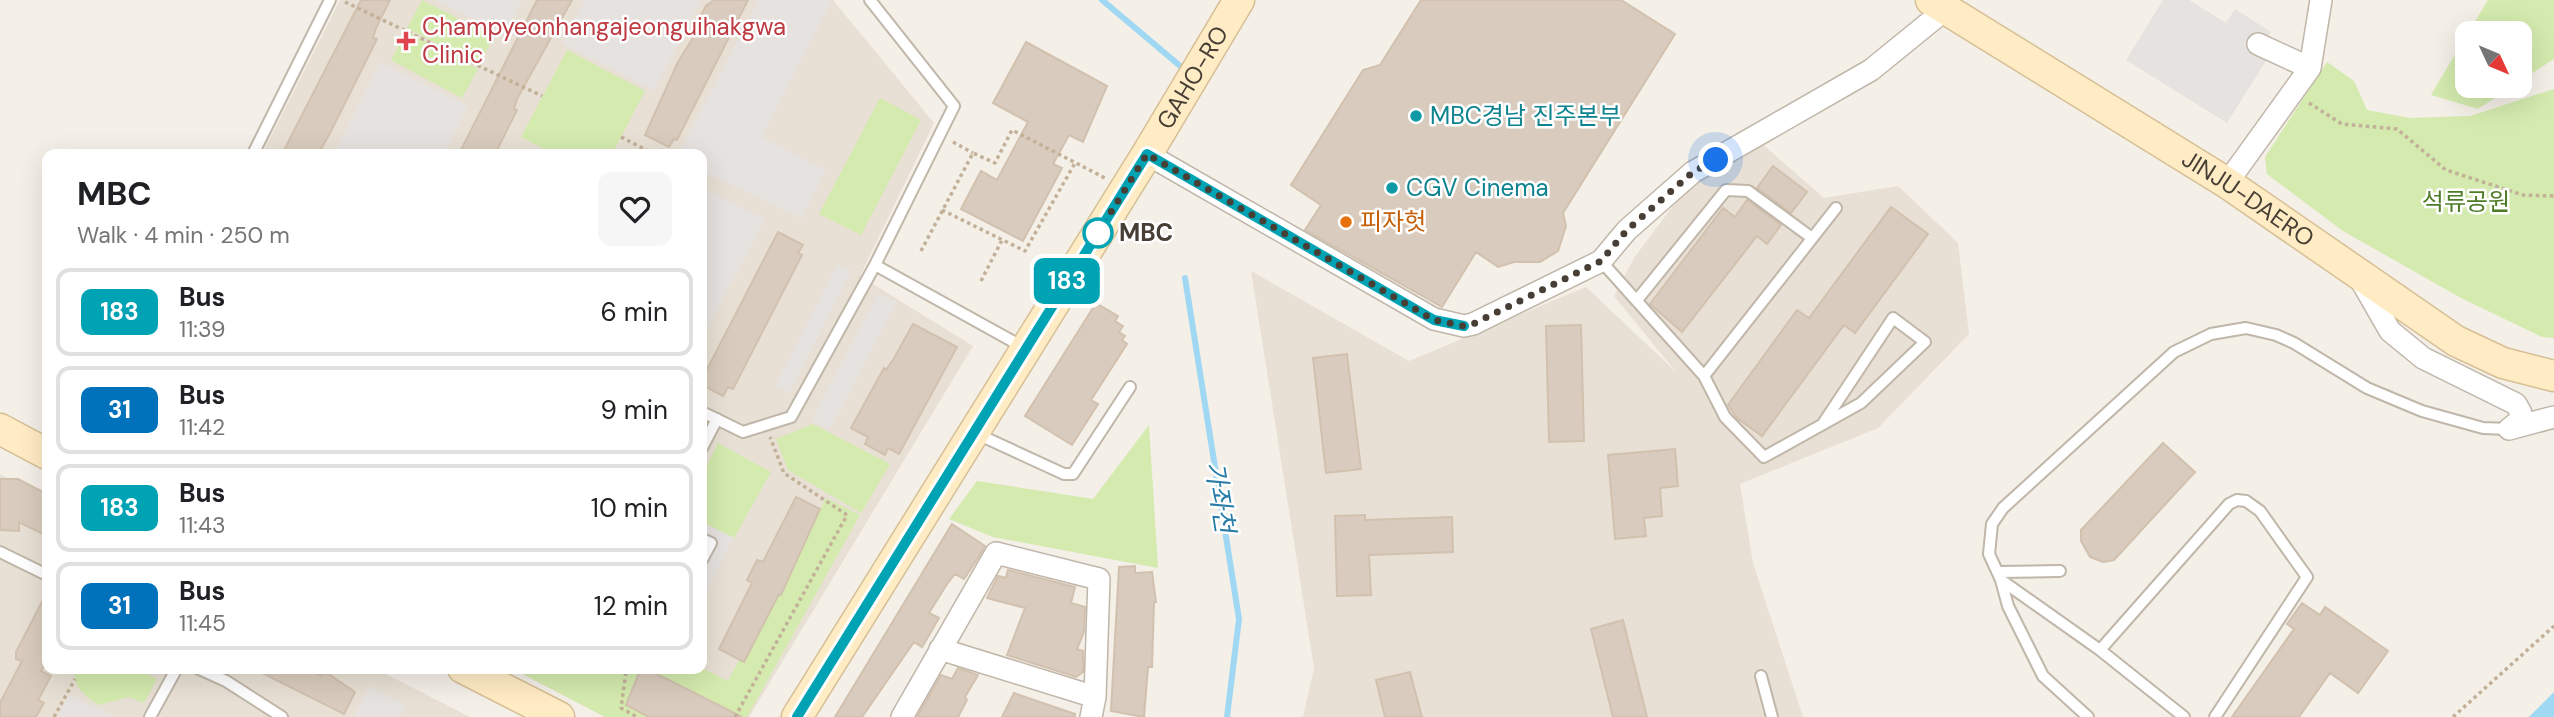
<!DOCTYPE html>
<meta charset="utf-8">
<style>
:root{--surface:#fff;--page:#f6f6f6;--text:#202124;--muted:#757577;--line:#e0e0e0}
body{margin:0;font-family:"DM Sans","Noto Sans KR",sans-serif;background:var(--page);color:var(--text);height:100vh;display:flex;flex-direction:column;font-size:26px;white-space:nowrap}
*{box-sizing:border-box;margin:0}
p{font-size:23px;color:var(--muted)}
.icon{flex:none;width:38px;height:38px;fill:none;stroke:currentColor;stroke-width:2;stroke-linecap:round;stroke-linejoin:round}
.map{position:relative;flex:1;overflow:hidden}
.sheet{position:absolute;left:42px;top:149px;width:665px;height:525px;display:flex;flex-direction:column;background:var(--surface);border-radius:14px;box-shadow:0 7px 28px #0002}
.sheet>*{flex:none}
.badge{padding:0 14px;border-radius:10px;font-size:24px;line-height:46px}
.needle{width:46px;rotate:134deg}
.fabs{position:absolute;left:2455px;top:21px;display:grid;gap:14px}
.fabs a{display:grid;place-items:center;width:77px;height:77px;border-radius:14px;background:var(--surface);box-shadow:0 7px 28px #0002;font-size:35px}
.you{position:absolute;width:35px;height:35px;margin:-18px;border:5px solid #fff;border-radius:50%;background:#1a73e8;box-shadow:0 0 0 10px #1a73e833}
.map>.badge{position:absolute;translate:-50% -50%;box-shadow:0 0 0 4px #fff}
.round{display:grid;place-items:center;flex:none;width:74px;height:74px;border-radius:14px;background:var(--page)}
.summary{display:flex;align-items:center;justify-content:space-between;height:119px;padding:0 35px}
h1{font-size:33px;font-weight:700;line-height:52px}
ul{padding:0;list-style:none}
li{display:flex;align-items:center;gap:21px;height:88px;margin:0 14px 10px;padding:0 21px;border:4px solid var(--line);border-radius:14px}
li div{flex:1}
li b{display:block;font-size:26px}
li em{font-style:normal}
li .badge{min-width:77px;font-weight:700;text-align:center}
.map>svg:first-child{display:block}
.residential{fill:#e8e0d4}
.green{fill:#d4eaae}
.parking{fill:#e5e2df}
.water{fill:#a0d8f3}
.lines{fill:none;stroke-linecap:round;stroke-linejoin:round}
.stream{stroke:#a0d8f3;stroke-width:6}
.building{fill:#d9ccbe;stroke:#d1c1ae;stroke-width:2}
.lane-casing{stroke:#c0b6a9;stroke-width:14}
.street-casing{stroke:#c0b6a9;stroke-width:24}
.secondary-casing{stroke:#d6bf95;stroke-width:33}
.path{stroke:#c2b099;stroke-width:3.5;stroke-dasharray:3.5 3.5;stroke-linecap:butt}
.lane{stroke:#fff;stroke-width:10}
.street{stroke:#fff;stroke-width:21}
.secondary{stroke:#ffecc5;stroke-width:30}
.line-casing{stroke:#fff;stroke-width:16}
.line{stroke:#00a3b4;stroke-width:10}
.walk{stroke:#473f35;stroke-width:7;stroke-dasharray:0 12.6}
.health-dot{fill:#e0444e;stroke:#fff;stroke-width:2.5}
.culture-dot{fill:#0f9aa8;stroke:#fff;stroke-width:2.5}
.food-dot{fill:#e8710a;stroke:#fff;stroke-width:2.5}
.stop-dot{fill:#fff;stroke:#00a3b4;stroke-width:3.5}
.labels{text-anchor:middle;stroke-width:5;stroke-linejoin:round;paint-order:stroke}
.health-label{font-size:24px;fill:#be3a42;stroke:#fff;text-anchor:start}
.street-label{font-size:24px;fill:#473f35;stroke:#fff}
.culture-label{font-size:24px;fill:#0d838f;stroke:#fff;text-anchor:start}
.park-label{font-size:24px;fill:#4e7c26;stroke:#fff}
.food-label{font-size:24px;fill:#c56008;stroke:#fff;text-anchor:start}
.stop-label{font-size:24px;font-weight:bold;fill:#473f35;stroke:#fff;text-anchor:start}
.water-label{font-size:26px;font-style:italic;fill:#287ca7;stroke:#fff}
</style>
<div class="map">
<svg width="2554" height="717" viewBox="0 0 2554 717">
<rect width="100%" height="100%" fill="#f4efe7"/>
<path class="residential" d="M340,0H833L934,123L860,276L973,346L749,717H605L513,669L702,668V154H262Z
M1761,143L1824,198L1898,186L1958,243L1969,334L1878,428L1740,484L1753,563L1803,717H1303L1314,668L1251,271L1409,361L1586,287L1677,373L1614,296L1634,258L1694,178Z
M0,474L47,499V668L376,669L470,717H0Z"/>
<path class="green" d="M422,0L494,37L478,66L407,28Z
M2488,0H2554V59L2520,81V33H2468Z
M406,31L478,69L462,98L391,60Z
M2467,34L2468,86H2513L2478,109L2431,95Z
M567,50L645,91L612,154H554L521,137Z
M2327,62L2354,81L2367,110L2410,118L2470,116L2554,89V338L2542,337L2461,298L2343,231L2267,174L2265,157Z
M880,98L921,120L861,235L819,214Z
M813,424L890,464L861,513L788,470L776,439Z
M1149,425L1158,568L993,537L949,519L977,481L1093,499Z
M718,443L771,472L734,538L702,522V475Z
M826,498L860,515L747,717H605L513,669L671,668L678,671L679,669L702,668L728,681Z
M75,669H137L157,679L144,703L129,697L99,705C86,697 71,685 75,669Z"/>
<path class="parking" d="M436,0H522L503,35Z
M585,0H701L654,91L562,43Z
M759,0H832L762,137L826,170L802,218L702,171V154H678Z
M2163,0H2189L2226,23L2235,9L2271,32L2265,43L2274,48L2227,123L2126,60Z
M380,62L468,106L444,154H334Z
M702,187L765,219L702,339Z
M837,264L852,271L789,393L775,386Z
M878,293L897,302L830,429L812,420Z
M702,522L734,538L702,601Z
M369,687L405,705L399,717H354Z
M69,694L116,717H57Z"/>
<path class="water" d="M2554,692V717H2529Z"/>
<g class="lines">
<path class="stream" d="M1102,0L1179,65
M1185,278L1239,619L1227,717"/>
</g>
<path class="building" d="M361,0H390L376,28L373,38L377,39L329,135L318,154H282Z
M537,0H572L517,99L514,109L517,110L495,154H459Z
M714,0H748L677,140L674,139L669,147L645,135L678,62L699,28L697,23L706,6Z
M1421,0H1621L1675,34L1563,213L1566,226L1558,251L1540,262H1514L1498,267L1476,252L1442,307L1305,230L1321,205L1291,185L1363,70L1380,65Z
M1026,42L1107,86L1083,142L1069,135L1053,164L1062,168L1023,241L961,209L981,171L997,180L1028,122L993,103Z
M1773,166L1807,192L1791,213L1757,188Z
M1747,200L1781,225L1767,244L1757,236L1682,332L1650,304L1723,208L1735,217Z
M1891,207L1928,234L1855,333L1844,325L1762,436L1737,418L1728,405L1797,310L1809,318Z
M778,232L803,245L798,253L802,255L733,389L728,387L723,396L702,385V379Z
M1096,303L1118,316L1115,321L1123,326L1119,332L1125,336L1122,340L1127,344L1091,400L1098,404L1072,445L1025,416Z
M913,324L957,347L899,454L888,448L885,455L865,444L868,437L851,428L884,368L886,370L893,360Z
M1581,325L1584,441L1549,442L1546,326Z
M1347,354L1361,469L1326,473L1313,358Z
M2163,443L2195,472L2114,560L2103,562L2090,557L2081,541V530Z
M1675,449L1678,486L1660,488L1662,516L1644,518L1646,536L1615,539L1608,455Z
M0,479H18L47,494V536L19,522V531L0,530Z
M796,497L820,509L781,595L779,594L744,662L719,649L752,583L747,580L757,560L763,562Z
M1365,515V520L1452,517L1453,552L1369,555L1371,595L1337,596L1335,516Z
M952,524L985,546L978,558L964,579L955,574L947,584L929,613L939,618L922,647L914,642L862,717H835Z
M1135,566V573L1152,572L1156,602H1154L1152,667H1148L1144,717L1111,711L1119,567Z
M1008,570L1075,587L1071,603L1085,607L1084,632L1077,649L1083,651V672L1076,677L1007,655L1025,608L987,598L998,576L1006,578Z
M47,592V660L41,671L51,676L38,700L44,703L36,717H0V703L22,661L16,659V652Z
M2302,603L2320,615L2325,607L2388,651L2358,693L2330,673L2299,717H2232L2294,629L2287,624Z
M1623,620L1647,717H1613L1591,629Z
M252,668H305L321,676L324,671L355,692L344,714Z
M641,668H645L742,717H649L626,705Z
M958,668L978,675L965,697L967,700L958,717H917L941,675L952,679Z
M1410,672L1422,717H1385L1376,680Z
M1014,693L1075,714V717H1002Z"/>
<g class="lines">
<g class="lane-casing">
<path id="lane" d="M870,0L954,106L875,265
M253,154L330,0
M1601,261L1704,376L1836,208
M1637,300L1726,190L1748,191L1812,238
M1704,376L1725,417L1764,457L1861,403L1925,342L1893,318L1824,422
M702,412L743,432L791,417L875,265L1023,347
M975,433L1064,474H1073L1130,387
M702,448L717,419
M702,539L711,543L702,560
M0,552L47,575
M1998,572L2060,571
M2001,580L2008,606L2043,676L2088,717
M2100,650L2229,504L2237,500L2246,501L2260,511L2307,577L2215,717
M197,668L226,681L282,717
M1761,676L1772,717
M150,717L177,668
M2184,717L2100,650L2001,580L1989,554L1992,524L2003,508L2174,352L2211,334L2246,328L2276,335L2294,343L2367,388L2422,411L2483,428L2509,429"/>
</g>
<g class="street-casing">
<path id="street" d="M2258,44L2310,68
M1147,154L1434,319L1464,326L1473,324L1601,261L1627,230L1693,172L1871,70L1946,9
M2227,183L2310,68L2321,0
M2359,277L2390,331L2423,358L2516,404L2521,413L2519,421L2509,429
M2509,429L2554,417
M940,649L1095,697
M902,717L996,553L1099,579L1095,697L1091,717"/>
</g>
<g class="secondary-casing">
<g id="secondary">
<path id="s1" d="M1931,0L2227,183L2456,341L2503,363L2554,376"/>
<path d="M0,429L47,454"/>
<path d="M463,668L559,717"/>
<path id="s2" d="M797,717L1147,154L1239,0"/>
</g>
</g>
<path class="path" d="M345,2L542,96
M2309,103L2342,124L2397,129L2446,170L2523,195L2554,196
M621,137L654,154
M953,142L973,153
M702,178L703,179
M942,210L1025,251L1075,163
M921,251L973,153L995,163L1012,130L1105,178
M981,281L1002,240
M606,668L626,672L621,708L637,717
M54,717L75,679
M735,717L847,515L784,473L770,437
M2453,717L2554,626"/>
<use href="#lane" class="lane"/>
<use href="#street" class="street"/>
<use href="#secondary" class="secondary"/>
</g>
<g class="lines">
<g class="line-casing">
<path id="line" d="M797,717L1147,154L1434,320L1464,326"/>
</g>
<use href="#line" class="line"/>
<path class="walk" d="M1098,233L1147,154L1434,320L1464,326L1473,324L1601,261L1627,230L1693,172L1716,160"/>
</g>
<path class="health-dot" d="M402.5 30.5h7v7h7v7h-7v7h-7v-7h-7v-7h7z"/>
<g class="culture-dot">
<circle cx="1416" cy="116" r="7"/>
<circle cx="1392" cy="188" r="7"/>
</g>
<circle class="food-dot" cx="1346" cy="222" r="7"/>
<circle class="stop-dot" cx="1098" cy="233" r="14"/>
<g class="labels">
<g class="health-label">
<text x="422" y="35">Champyeonhangajeonguihakgwa<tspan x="422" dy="28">Clinic</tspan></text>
</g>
<g class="street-label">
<text dy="8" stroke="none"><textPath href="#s2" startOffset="752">GAHO-RO</textPath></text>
<text dy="8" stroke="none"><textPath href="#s1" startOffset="374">JINJU-DAERO</textPath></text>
</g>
<g class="culture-label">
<text x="1430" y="124">MBC경남 진주본부</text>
<text x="1406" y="196">CGV Cinema</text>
</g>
<g class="park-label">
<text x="2466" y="210">석류공원</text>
</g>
<g class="food-label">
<text x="1360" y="230">피자헛</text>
</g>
<g class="stop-label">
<text x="1119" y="241">MBC</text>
</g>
<g class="water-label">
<text transform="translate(1220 497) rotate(81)" y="9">가좌천</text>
</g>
</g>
</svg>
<div class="fabs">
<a><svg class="needle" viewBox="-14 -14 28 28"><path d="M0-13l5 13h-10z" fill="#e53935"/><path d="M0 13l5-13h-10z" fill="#757577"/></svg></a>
</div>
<div class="you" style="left:1716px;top:160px"></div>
<b class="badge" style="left:1067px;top:281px;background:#00a3b4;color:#fff">183</b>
<section class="sheet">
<div class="summary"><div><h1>MBC</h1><p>Walk · 4 min · 250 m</p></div><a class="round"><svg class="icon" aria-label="heart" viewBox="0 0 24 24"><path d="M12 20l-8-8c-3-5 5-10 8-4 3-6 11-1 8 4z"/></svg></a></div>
<ul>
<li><span class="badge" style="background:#00a3b4;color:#fff">183</span><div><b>Bus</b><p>11:39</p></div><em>6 min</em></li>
<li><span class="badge" style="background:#0072bc;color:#fff">31</span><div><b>Bus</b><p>11:42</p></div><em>9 min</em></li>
<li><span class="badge" style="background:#00a3b4;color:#fff">183</span><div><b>Bus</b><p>11:43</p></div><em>10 min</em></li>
<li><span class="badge" style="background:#0072bc;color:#fff">31</span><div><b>Bus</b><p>11:45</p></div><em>12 min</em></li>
</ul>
</section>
</div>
